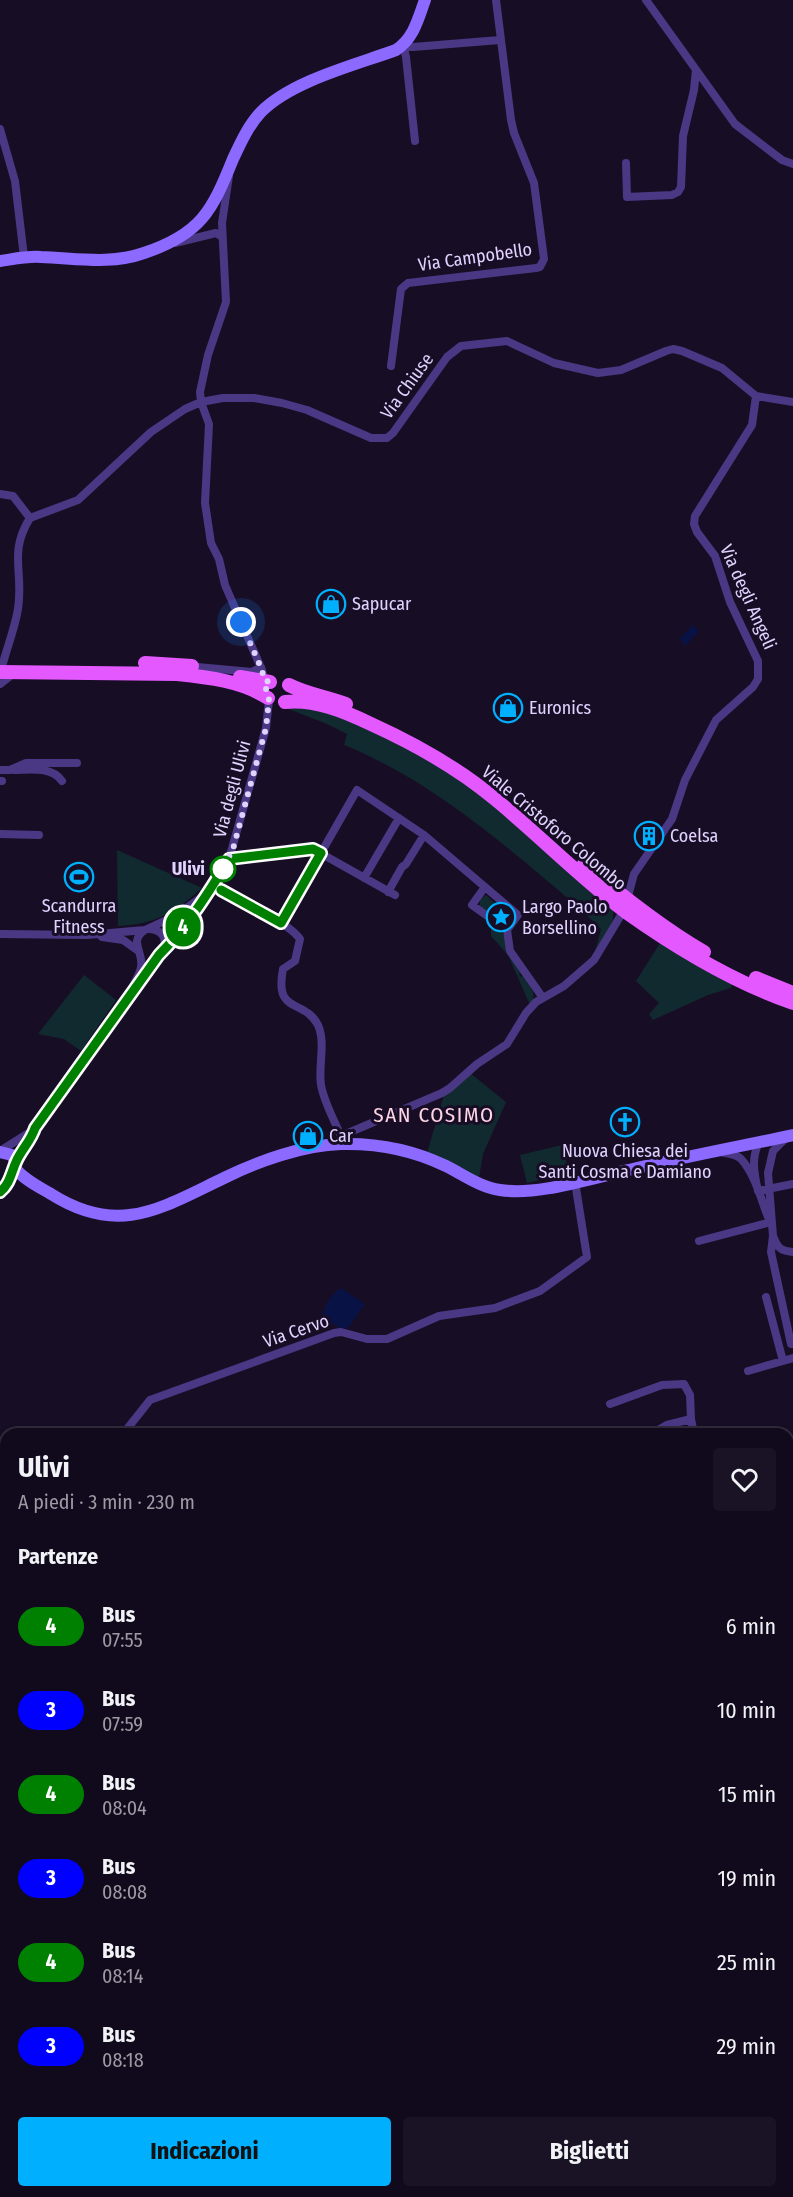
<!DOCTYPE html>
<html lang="it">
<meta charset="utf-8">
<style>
:root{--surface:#110a1c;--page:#1a1325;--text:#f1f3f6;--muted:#9c9aa3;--line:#302b3b;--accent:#00affd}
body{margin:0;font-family:"Fira Sans Condensed",sans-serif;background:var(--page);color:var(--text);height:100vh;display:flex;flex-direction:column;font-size:22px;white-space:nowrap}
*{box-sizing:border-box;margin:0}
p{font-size:20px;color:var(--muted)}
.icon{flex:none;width:33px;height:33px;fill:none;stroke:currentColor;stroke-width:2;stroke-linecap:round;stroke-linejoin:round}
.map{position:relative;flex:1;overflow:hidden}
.sheet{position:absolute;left:0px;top:1428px;width:794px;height:770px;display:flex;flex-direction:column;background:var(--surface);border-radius:18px 18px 0 0;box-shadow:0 3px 9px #0003,0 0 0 2px var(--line)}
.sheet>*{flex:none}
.badge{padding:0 12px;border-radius:20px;font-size:21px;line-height:39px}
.you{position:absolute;width:30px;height:30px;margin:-15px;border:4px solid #fff;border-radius:50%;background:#1a73e8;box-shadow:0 0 0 9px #1a73e833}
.map>.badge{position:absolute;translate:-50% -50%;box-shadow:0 0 0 3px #fff}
h2{padding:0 18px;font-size:22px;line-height:54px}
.round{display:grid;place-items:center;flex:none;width:63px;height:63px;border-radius:6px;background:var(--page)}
.head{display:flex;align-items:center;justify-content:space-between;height:102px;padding:0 18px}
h1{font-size:28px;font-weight:700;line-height:45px}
.cta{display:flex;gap:12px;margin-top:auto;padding:12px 18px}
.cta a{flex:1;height:69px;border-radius:6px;background:var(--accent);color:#111;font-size:24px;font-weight:700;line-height:69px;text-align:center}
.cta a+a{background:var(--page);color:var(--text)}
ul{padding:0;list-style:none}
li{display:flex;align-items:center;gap:18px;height:84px;padding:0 18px}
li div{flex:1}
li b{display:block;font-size:22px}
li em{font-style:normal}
li .badge{min-width:66px;font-weight:700;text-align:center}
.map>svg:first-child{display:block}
.green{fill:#112a2f}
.water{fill:#081244}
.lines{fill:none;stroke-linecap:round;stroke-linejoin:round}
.street{stroke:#4b3885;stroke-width:8}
.secondary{stroke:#8c69ff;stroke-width:12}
.primary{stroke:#e359ff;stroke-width:14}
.line-casing{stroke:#fff;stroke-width:14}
.line{stroke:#008000;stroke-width:9}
.walk{stroke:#e1d2ff;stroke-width:6;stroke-dasharray:0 10.8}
.stop-dot{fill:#fff;stroke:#008000;stroke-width:3}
.labels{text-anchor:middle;stroke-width:6;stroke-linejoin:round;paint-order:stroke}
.street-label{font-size:18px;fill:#e1d2ff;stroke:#170e25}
.poi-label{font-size:18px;fill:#e1d2ff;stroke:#170e25;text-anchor:start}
.stop-label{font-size:18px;font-weight:bold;fill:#e1d2ff;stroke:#170e25;text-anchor:end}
.quarter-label{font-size:21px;letter-spacing:1.5px;fill:#ffd4e6;stroke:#170e25}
</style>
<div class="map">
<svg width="793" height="2197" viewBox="0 0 793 2197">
<rect width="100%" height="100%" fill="#170e25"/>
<path class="green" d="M294,705L340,716L418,752L491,801L613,910C615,926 603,939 595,952L601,929C577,905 551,884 525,862C469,816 411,772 344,745L347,734L327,724L286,708Z
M117,850L202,888C174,913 156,924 118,926Z
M486,895L508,916L503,922L480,906V900Z
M494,928L504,935L520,973L519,975L521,977L523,976C529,986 539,994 530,1005L508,955L491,936V929Z
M660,943L732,983L731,988L708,995L653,1020L649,1014L659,1003L636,981Z
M84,975L116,1000L81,1051L64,1039L38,1034Z
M470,1073L506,1102L483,1154L479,1178L427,1153L444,1095Z
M562,1145L569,1173L527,1183L520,1155Z
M788,1464H793V2059L788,2060Z
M6,1715V2192H364L367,2197H0V1716Z"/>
<path class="water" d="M693,625L699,631L686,645L683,644L680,638Z
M341,1288L365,1304L348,1328L343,1330L322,1317C324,1305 331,1295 341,1288Z"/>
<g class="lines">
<path class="street" d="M646,0L735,124L782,160L793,164
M0,129L15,181L24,257
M415,141L406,57L403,45L413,47L500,40
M626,163L627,197L672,195L678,192L681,187L683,136L694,90L696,70
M229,176L222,223L226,302L208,355L200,392L201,402L209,424L205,503L211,543L219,559L225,585L262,670L264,680
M175,243L216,233L222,237
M391,366L401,289L408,283L536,268L540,267L544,259L534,183L514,133L511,120L496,0
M0,494L13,496L30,518
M30,518L78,500L151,432L185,409L201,402L223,398H254L282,403L307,410L371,438H387L393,433L447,357L461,346L507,341L554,363L598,373L621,370L666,351L673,349L682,351L722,368L756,396L793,402
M3,663C8,645 15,627 18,609C24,572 8,553 30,518
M197,667L252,672L261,667
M0,684L14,673
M0,770H10L26,763H77
M14,770C30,770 52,766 62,781
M0,781H2
M0,834L39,835
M229,859L313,849L395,895
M364,878L399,818
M213,886C235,897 287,921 300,939L295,961L283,969C274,1015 304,998 318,1025C326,1043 318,1066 321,1085C324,1102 334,1120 341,1136L340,1140
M388,892L402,867L406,864L424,835
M627,900L634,874L672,819L685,780L716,720L753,687L758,679V661L730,602L715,556L697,532L694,524L695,516L752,425L756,396
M281,923L357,790L424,835L485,887
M150,929C162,930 167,938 164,949
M507,930L472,905L485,887L518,915L507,930L510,951L543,998
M0,934L87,935L145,930L177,915L203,896
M102,937L123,940L137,950
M131,990C134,983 140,974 141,967C144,952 128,941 145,930
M341,1136L442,1093L450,1088L477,1064L507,1044L526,1013L536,1002L564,986L594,960L624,910
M787,1137L773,1151L768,1173L773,1236L771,1252L791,1344H793
M759,1142C751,1159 754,1173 758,1191L793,1184
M0,1151L35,1129
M720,1152C727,1153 737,1154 742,1160C755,1175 761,1199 768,1217
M16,1163L32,1137L35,1128L159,955L171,942L213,886L229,859L266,728L269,700
M774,1238C778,1249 782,1251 793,1252
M699,1241L771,1222
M766,1297L783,1361
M748,1371L793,1358
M610,1404L662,1385L684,1384L690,1395L691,1419
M123,1434L150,1400L334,1333L341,1332L367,1339H387L439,1316L495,1308L540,1291L587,1257L575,1182
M651,1434L667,1425L691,1419L694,1434
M0,1532L6,1533
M0,2146L6,2147
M788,2179L793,2182"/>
<path class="secondary" d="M0,261C14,259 27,256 41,257C76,258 110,265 144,253C201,234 212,211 233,159C241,142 248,126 261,112C291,81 355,65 396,50C414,38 418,19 425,0
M0,1152L12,1155L16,1163L7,1186L0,1192
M15,1168C23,1179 39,1187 51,1194C119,1237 161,1208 224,1178C258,1161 304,1145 341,1144C378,1143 413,1150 446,1166C464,1175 480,1187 500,1190C539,1196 590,1178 629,1170C684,1157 738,1147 793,1135
M788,2066L793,2065
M676,2192L677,2197
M73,2197L86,2192"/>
<path class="primary" d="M145,663L192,666
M0,672L177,674C207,677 242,681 268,698
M240,677L270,682
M289,685C306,694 327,697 346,704
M285,702C315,699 344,711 371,724C415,744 458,768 495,799C539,835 581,878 626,912C678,949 733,982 793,1003
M584,864C622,896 661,927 704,952
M756,978L793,993
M788,1451H793
M0,1707L6,1706"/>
</g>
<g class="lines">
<g class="line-casing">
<path id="line" d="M0,1192C10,1184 11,1173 16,1162C21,1150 31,1141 35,1128L159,955C187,927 209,892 229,859L313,849L321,853L281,923L221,890"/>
</g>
<use href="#line" class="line"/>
<path class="walk" d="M223,869L221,872L233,849L266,728L269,700L266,689L270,682L264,680L262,670L241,622"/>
</g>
<defs>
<g id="shop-ring" transform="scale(1.5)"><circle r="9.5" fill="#170e25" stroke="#00affd" stroke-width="1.5"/><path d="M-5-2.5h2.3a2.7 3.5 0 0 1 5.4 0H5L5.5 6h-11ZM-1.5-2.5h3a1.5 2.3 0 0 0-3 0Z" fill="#00affd"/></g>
<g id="building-ring" transform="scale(1.5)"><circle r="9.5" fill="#170e25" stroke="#00affd" stroke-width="1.5"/><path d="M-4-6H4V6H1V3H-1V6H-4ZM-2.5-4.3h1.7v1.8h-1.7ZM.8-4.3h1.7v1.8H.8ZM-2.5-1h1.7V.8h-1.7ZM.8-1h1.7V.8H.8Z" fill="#00affd"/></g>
<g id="stadium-ring" transform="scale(1.5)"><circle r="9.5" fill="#170e25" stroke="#00affd" stroke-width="1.5"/><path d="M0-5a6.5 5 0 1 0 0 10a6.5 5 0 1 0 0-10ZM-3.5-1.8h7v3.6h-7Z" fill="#00affd"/></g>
<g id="sight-ring" transform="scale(1.5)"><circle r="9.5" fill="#170e25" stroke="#00affd" stroke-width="1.5"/><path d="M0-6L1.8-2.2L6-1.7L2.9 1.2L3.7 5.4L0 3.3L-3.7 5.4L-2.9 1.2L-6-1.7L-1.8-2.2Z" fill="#00affd"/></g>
<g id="church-ring" transform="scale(1.5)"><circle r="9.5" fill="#170e25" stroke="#00affd" stroke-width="1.5"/><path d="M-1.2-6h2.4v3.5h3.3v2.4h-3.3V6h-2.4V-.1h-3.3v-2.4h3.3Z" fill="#00affd"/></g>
</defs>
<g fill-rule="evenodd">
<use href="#shop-ring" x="331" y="604"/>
<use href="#shop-ring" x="508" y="708"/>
<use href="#building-ring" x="649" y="836"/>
<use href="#stadium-ring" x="79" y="877"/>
<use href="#sight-ring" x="501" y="917"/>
<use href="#church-ring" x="625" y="1122"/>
<use href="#shop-ring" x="308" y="1136"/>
</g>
<circle class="stop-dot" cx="223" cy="869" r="12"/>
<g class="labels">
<g class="street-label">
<text transform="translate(475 257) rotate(-8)" y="6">Via Campobello</text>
<text transform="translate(407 386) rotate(-54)" y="6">Via Chiuse</text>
<text transform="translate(748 597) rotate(66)" y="6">Via degli Angeli</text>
<text transform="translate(232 789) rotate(-75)" y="6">Via degli Ulivi</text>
<text transform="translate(554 828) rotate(40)" y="6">Viale Cristoforo Colombo</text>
<text transform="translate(296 1331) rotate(-19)" y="6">Via Cervo</text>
</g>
<g class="poi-label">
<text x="352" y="610">Sapucar</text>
<text x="529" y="714">Euronics</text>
<text x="670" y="842">Coelsa</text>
<text x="79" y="912" text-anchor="middle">Scandurra<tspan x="79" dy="21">Fitness</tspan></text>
<text x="522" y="913">Largo Paolo<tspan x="522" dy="21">Borsellino</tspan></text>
<text x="329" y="1142">Car</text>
<text x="625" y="1157" text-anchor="middle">Nuova Chiesa dei<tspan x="625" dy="21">Santi Cosma e Damiano</tspan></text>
</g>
<g class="stop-label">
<text x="205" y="875">Ulivi</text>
</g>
<g class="quarter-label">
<text x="434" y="1122">SAN COSIMO</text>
</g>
</g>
</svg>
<div class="you" style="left:241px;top:622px"></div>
<b class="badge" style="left:183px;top:927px;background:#008000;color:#fff">4</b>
<section class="sheet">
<div class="head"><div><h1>Ulivi</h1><p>A piedi · 3 min · 230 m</p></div><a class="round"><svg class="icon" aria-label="heart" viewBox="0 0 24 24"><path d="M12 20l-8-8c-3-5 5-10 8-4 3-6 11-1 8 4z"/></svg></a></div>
<h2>Partenze</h2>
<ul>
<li><span class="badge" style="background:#008000;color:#fff">4</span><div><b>Bus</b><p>07:55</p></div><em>6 min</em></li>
<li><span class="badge" style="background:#00f;color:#fff">3</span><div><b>Bus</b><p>07:59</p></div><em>10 min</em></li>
<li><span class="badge" style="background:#008000;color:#fff">4</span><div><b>Bus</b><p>08:04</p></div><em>15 min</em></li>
<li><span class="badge" style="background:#00f;color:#fff">3</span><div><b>Bus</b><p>08:08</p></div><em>19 min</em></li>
<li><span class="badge" style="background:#008000;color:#fff">4</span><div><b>Bus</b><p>08:14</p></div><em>25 min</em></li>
<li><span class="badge" style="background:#00f;color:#fff">3</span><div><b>Bus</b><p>08:18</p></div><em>29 min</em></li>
</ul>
<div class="cta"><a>Indicazioni</a><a>Biglietti</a></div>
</section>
</div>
